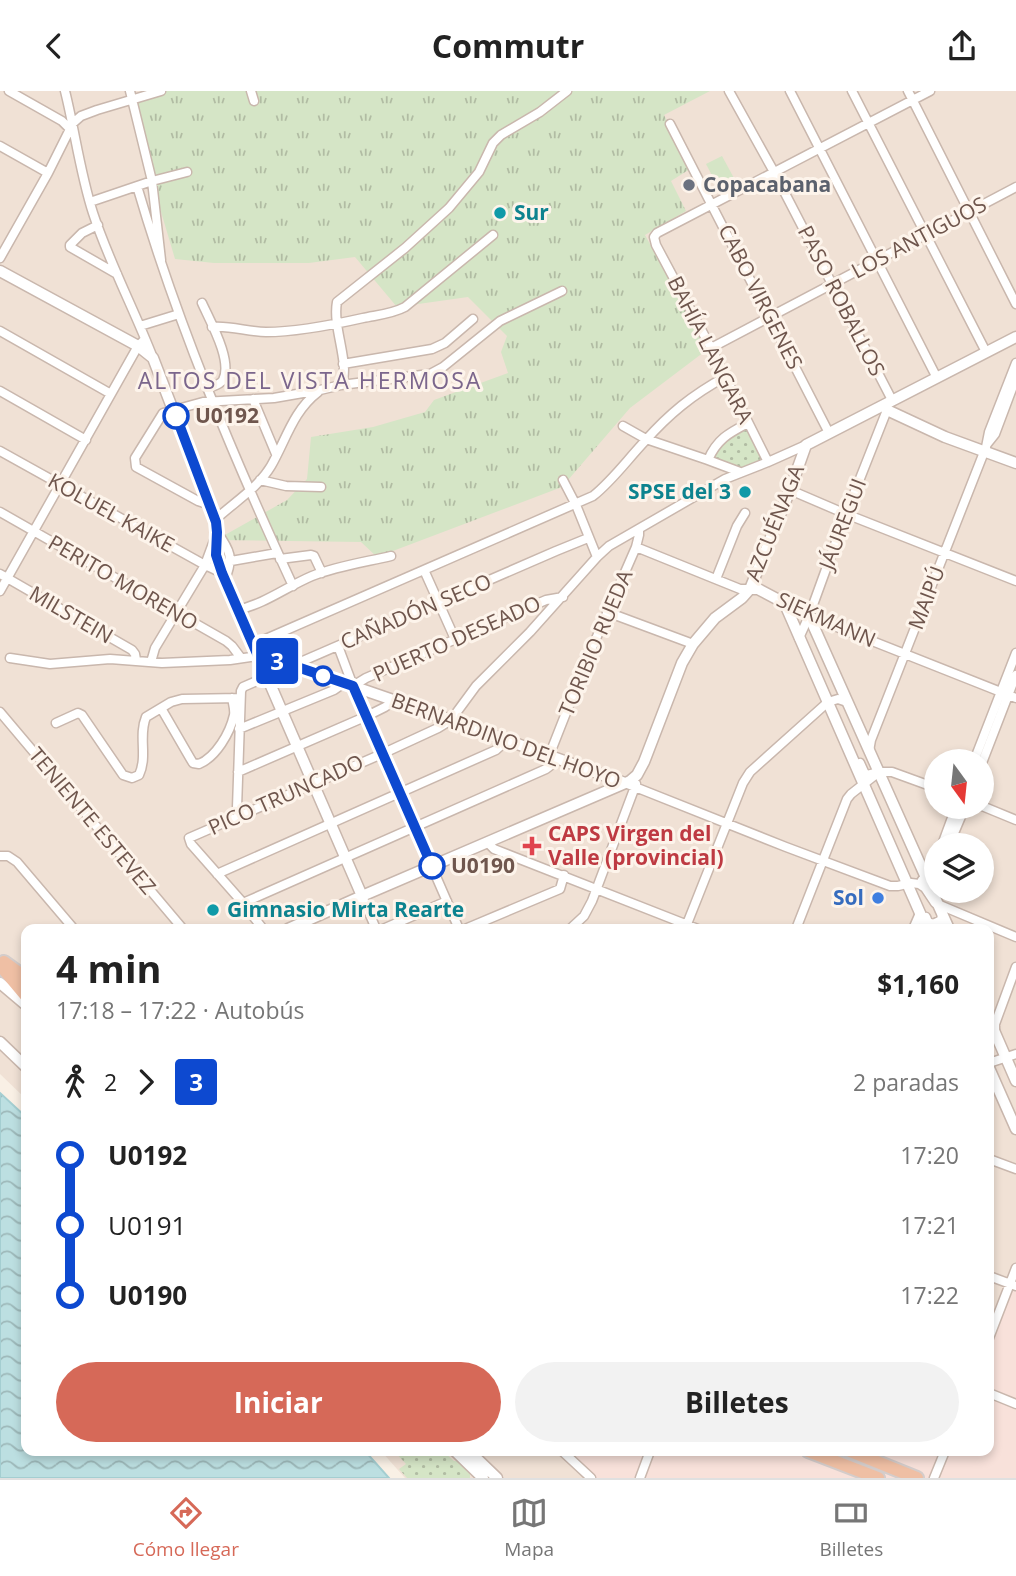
<!DOCTYPE html>
<html lang="es">
<meta charset="utf-8">
<style>
:root{--surface:#fff;--page:#f2f2f2;--text:#222;--muted:#767676;--line:#e0e0e0;--accent:#d66958}
body{margin:0;font-family:"Open Sans",sans-serif;background:var(--page);color:var(--text);height:100vh;display:flex;flex-direction:column;font-size:26px;white-space:nowrap}
*{box-sizing:border-box;margin:0}
p{font-size:23px;color:var(--muted)}
.icon{flex:none;width:38px;height:38px;fill:none;stroke:currentColor;stroke-width:2;stroke-linecap:round;stroke-linejoin:round}
.map{position:relative;flex:1;overflow:hidden}
.drawer{position:absolute;left:21px;top:833px;width:973px;height:532px;display:flex;flex-direction:column;background:var(--surface);border-radius:14px;box-shadow:0 4px 10px #0003}
.drawer>*{flex:none}
.badge{padding:0 14px;border-radius:5px;font-size:24px;line-height:46px}
.needle{width:46px;rotate:165deg}
.tools{position:absolute;left:924px;top:658px;display:grid;gap:14px}
.tools a{display:grid;place-items:center;width:70px;height:70px;border-radius:50%;background:var(--surface);box-shadow:0 4px 10px #0003;font-size:35px}
.map>.badge{position:absolute;translate:-50% -50%;box-shadow:0 0 0 4px #fff}
.legs{display:flex;align-items:center;gap:10px;height:77px;padding:0 35px;font-size:23px}
.legs p{margin-inline-start:auto}
.summary{display:flex;align-items:center;justify-content:space-between;height:119px;padding:0 35px}
h1{font-size:38px;font-weight:700;line-height:52px}
.button{display:flex;gap:14px;margin-top:auto;padding:14px 35px}
.button a{flex:1;height:80px;border-radius:42px;background:var(--accent);color:#fff;font-size:28px;font-weight:700;line-height:80px;text-align:center}
.button a+a{background:var(--page);color:var(--text)}
ul{padding:0 35px;list-style:none}
li{display:flex;align-items:center;gap:24px;height:70px;font-size:26px}
li i{display:grid;place-items:center;width:10px;height:100%;margin:0 9px;background:currentColor}
li i::after{content:'';width:18px;height:18px;margin:-9px;border:5px solid;border-radius:50%;background:var(--surface)}
li p{margin-inline-start:auto}
li:first-child i{background:linear-gradient(#0000 50%,currentColor 0)}
li:last-child i{background:linear-gradient(currentColor 50%,#0000 0)}
header{display:flex;justify-content:space-between;align-items:center;height:91px;padding:0 35px;background:var(--surface);font-size:32px;font-weight:700}
.dock{display:flex;justify-content:space-around;align-items:center;height:98px;border-top:2px solid var(--line);background:var(--surface);font-size:19px;color:var(--muted)}
.dock a{display:grid;justify-items:center;gap:4px}
.dock .current{color:var(--accent)}
.map>svg:first-child{display:block}
.residential{fill:#f0e1d5;fill-rule:evenodd}
.commercial{fill:#f8e1da}
.grass{fill:url(#grass-tufts)}
.park{fill:url(#park-dots)}
.pitch{fill:#d5e5c6}
.water{fill:url(#water-waves);stroke:#a4ced1;stroke-width:2}
.lines{fill:none;stroke-linecap:round;stroke-linejoin:round}
.minor-casing{stroke:#c9b7ad;stroke-width:11}
.tertiary-casing{stroke:#c9b7ad;stroke-width:13}
.trunk-casing{stroke:#d4ccca;stroke-width:16}
.minor{stroke:#fff;stroke-width:8}
.tertiary{stroke:#fff;stroke-width:10}
.trunk{stroke:#efbfa4;stroke-width:12}
.line-1-casing{stroke:#fff;stroke-width:16}
.line-1{stroke:#0d49d0;stroke-width:10}
.worship-dot{fill:#6b7280;stroke:#fdf4eb;stroke-width:2.5}
.culture-dot{fill:#0f9aa8;stroke:#fdf4eb;stroke-width:2.5}
.stop-1-dot{fill:#fff;stroke:#0d49d0;stroke-width:3.5}
.health-dot{fill:#e0444e;stroke:#fdf4eb;stroke-width:2.5}
.shop-dot{fill:#3f7fe0;stroke:#fdf4eb;stroke-width:2.5}
.labels{text-anchor:middle;stroke-width:6;stroke-linejoin:round;paint-order:stroke}
.worship-label{font-size:21px;font-weight:bold;fill:#5b616d;stroke:#fdf4eb;text-anchor:start}
.culture-label{font-size:21px;font-weight:bold;fill:#0d838f;stroke:#fdf4eb;text-anchor:start}
.street-label{font-size:21px;fill:#6f564d;stroke:#fdf4eb}
.stop-label{font-size:21px;font-weight:bold;fill:#6f564d;stroke:#fdf4eb;text-anchor:start}
.health-label{font-size:21px;font-weight:bold;fill:#be3a42;stroke:#fdf4eb;text-anchor:start}
.shop-label{font-size:21px;font-weight:bold;fill:#366cbe;stroke:#fdf4eb;text-anchor:end}
.neighbourhood-label{font-size:23px;letter-spacing:2px;fill:#7b668c;stroke:#fdf4eb}
</style>
<header><svg class="icon" aria-label="back" viewBox="0 0 24 24"><path d="M15 5l-7 7 7 7"/></svg>Commutr<svg class="icon" aria-label="share" viewBox="0 0 24 24"><path d="M12 15V3M7 8l5-5 5 5M5 13v7h14v-7"/></svg></header>
<div class="map">
<svg width="1016" height="1387" viewBox="0 0 1016 1387">
<defs>
<pattern id="grass-tufts" width="24" height="20" patternUnits="userSpaceOnUse" patternTransform="scale(1.75)"><rect width="24" height="20" fill="#d5e5c6"/><path d="M3 7l-1-3M5 7V3M7 7l1-3M15 17l-1-3M17 17v-4M19 17l1-3" fill="none" stroke="#b1bca3"/></pattern>
<pattern id="park-dots" width="8" height="8" patternUnits="userSpaceOnUse" patternTransform="scale(1.75)"><rect width="8" height="8" fill="#d5e5c6"/><path d="M2 2h.1M6 6h.1" fill="none" stroke="#b1bca3" stroke-width="1.8" stroke-linecap="round"/></pattern>
<pattern id="water-waves" width="16" height="10" patternUnits="userSpaceOnUse" patternTransform="scale(1.75)"><rect width="16" height="10" fill="#bcdfe1"/><path d="M0 5q4-4 8 0t8 0" fill="none" stroke="#9db8b9"/></pattern>
</defs>
<rect width="100%" height="100%" fill="#f9f0e5"/>
<path class="residential" d="M0,0H1016V1387H405L381,1360H989V838H26V1008L0,983ZM936,670H982V716H936ZM936,754H982V800H936Z"/>
<path class="commercial" d="M1016,1177V1387H591L562,1360H989V1247Z"/>
<path class="grass" d="M161,0H710L664,24L690,78L671,90L686,120L645,144L708,258L630,317L562,396L377,466L361,451L216,449L287,409L307,388L311,346L373,336L425,321L434,309L508,282L501,261L507,245L468,206L397,216L355,166L309,172H214L175,168L146,70L132,8Z"/>
<path class="park" d="M746,336L762,368L740,377L713,366C720,351 732,345 746,336Z
M394,1360H443L454,1370H460L470,1381V1387H407L399,1378L406,1373Z"/>
<path class="pitch" d="M722,65L735,89L719,98L706,73Z"/>
<path class="water" d="M0,1002L26,1026V1360H365L389,1387H0Z"/>
<g class="lines">
<g class="minor-casing">
<path id="minor" d="M9,0L62,30L70,38
M65,0C75,40 80,82 93,122C109,171 134,218 153,267
M130,0L152,90L161,169
M251,0L254,10
M729,0L774,81L892,309
M790,0L937,287
M852,0L986,261
M908,0L1016,213
M670,33L829,342
M0,55L48,82
M137,95C177,232 233,365 293,495
M90,111L152,90L187,81
M98,134L82,142L70,154V156L117,183
M0,167L48,82L73,32L81,25L97,19L161,0
M202,212C210,230 233,270 223,289C220,294 213,295 208,297
M140,235L179,223
M212,236C230,234 248,241 266,241C298,241 332,234 363,227C377,224 392,223 405,216L493,144
M0,240L111,303
M711,257L1016,96
M343,273L432,258L445,252L473,228
M341,294C351,274 332,237 337,211L405,157L449,117L479,81L493,52L501,44L540,21L567,0
M0,300L86,349
M253,308L276,363
M623,335L646,348L708,369L740,381
M987,353L995,343L1016,287
M0,360L205,474L222,482
M708,369C717,348 729,342 748,332
M768,371L711,257L656,154L654,146L657,142L930,0
M260,389L286,395L321,396
M563,389L576,414L597,466
M790,399L846,423L1016,490
M210,414L198,410L136,376L135,367L163,322L203,311L274,307L320,299L341,294L430,283L443,276L500,230L562,200
M0,421L226,550L232,555L241,567
M215,429C233,412 258,397 271,375C286,349 293,320 318,301
M217,441C230,459 234,467 225,488
M636,456L740,498H750
M280,468L311,464L314,465L322,482
M231,470L277,462
M424,479L455,548
M0,483L132,559L135,563L136,569
M716,488L737,435L745,422
M0,500L138,255L145,248
M237,519C265,513 286,496 312,485C337,475 365,471 391,465
M607,521L693,553
M809,525L1016,607
M799,547L809,525L846,423L887,319
M252,554L593,405C613,389 627,369 645,350C669,323 692,304 725,286
M338,555L353,595L459,838
M10,567L50,573L110,568L162,572L230,569L258,565
M151,571L155,557L205,474L215,447
M353,595L366,587L546,509L563,506
M161,617L190,667L193,672L199,673C216,666 230,642 234,624C235,619 233,613 232,607
M0,621L183,838
M56,632L78,622L82,624L123,684L132,687L139,684C148,665 138,645 146,626L171,611L182,608L240,607
M239,638L334,599L344,592
M869,660L871,649L986,356L989,341L1016,272
M549,665L588,566L636,456L639,444V438
M974,670L1016,562
M860,672L865,683L867,684L879,681H892L936,697
M982,672L1016,584
M238,681L367,625L385,616L394,610
M625,692L786,756L890,795H898L911,792L919,793L925,797L935,812L1016,846
M982,715L1016,729
M238,725L237,717L241,600L243,596L556,460L588,447
M487,751L494,758L698,838
M942,754L956,716
M949,754L965,716
M0,765H8L17,771L74,838
M217,783L496,659L506,650
M922,789L932,779L936,769
M934,801V791L936,784
M362,805L376,838
M243,812L546,678L559,668
M926,826L928,831L933,833L941,829L942,824
M263,838L243,812L191,753L189,747L384,662L438,637L451,629L476,595L530,541L597,466L609,455L725,388L768,371L806,354
M383,838L447,810
M465,838L560,798L564,784
M570,838L584,825L592,810L636,693
M685,838L743,692L750,681L828,611L838,608L847,611
M796,838L847,708L851,703L879,681
M913,838L920,822
M995,942V933L1016,876
M989,972L1016,963
M989,1068L1016,1078
M989,1185L1016,1195
M989,1247L1016,1177
M989,1302L1016,1313
M562,1360L591,1387
M640,1387L650,1360
M934,1387L945,1360"/>
</g>
<g class="tertiary-casing">
<path id="tertiary" d="M0,180L138,255L153,267L216,431L217,441L216,464L222,482L362,805
M884,314L887,319L945,346L1016,372
M750,498H758L809,525L949,838
M784,511L927,838
M258,565H265L451,629L625,692
M288,838L362,805L630,690L637,684L644,671L682,572L693,553L715,527L742,507L750,498L790,399L806,354L1016,246
M0,892L26,914
M989,928L1016,990
M0,951L26,976
M989,977L1016,1038
M455,1360L483,1387
M469,1360L497,1387"/>
</g>
<g class="trunk-casing">
<path id="trunk" d="M4,871L26,887
M0,874L26,905
M808,1360L878,1387
M850,1360L917,1387"/>
</g>
<use href="#minor" class="minor"/>
<use href="#tertiary" class="tertiary"/>
<use href="#trunk" class="trunk"/>
</g>
<g class="lines">
<g class="line-1-casing">
<path id="line-1" d="M176,325L216,431L217,441L216,464L222,482L258,565H265L353,595L432,775"/>
</g>
<use href="#line-1" class="line-1"/>
</g>
<circle class="worship-dot" cx="689" cy="94" r="7"/>
<g class="culture-dot">
<circle cx="500" cy="122" r="7"/>
<circle cx="745" cy="401" r="7"/>
<circle cx="213" cy="819" r="7"/>
</g>
<g class="stop-1-dot">
<circle cx="176" cy="325" r="12"/>
<circle cx="323" cy="585" r="9"/>
<circle cx="432" cy="775" r="12"/>
</g>
<path class="health-dot" d="M528.5 744.5h7v7h7v7h-7v7h-7v-7h-7v-7h7z"/>
<circle class="shop-dot" cx="878" cy="807" r="7"/>
<g class="labels">
<g class="worship-label">
<text x="703" y="101">Copacabana</text>
</g>
<g class="culture-label">
<text x="514" y="129">Sur</text>
<text x="731" y="408" text-anchor="end">SPSE del 3</text>
<text x="227" y="826">Gimnasio Mirta Rearte</text>
</g>
<g class="street-label">
<text transform="translate(919 147) rotate(-28)" y="7">LOS ANTIGUOS</text>
<text transform="translate(760 206) rotate(63)" y="7">CABO VIRGENES</text>
<text transform="translate(841 210) rotate(63)" y="7">PASO ROBALLOS</text>
<text transform="translate(710 259) rotate(63)" y="7">BAHÍA LANGARA</text>
<text transform="translate(111 422) rotate(29)" y="7">KOLUEL KAIKE</text>
<text transform="translate(775 432) rotate(-68)" y="7">AZCUÉNAGA</text>
<text transform="translate(843 433) rotate(-69)" y="7">JÁUREGUI</text>
<text transform="translate(123 492) rotate(30)" y="7">PERITO MORENO</text>
<text transform="translate(927 507) rotate(-69)" y="7">MAIPÚ</text>
<text transform="translate(416 521) rotate(-23)" y="7">CAÑADÓN SECO</text>
<text transform="translate(71 524) rotate(30)" y="7">MILSTEIN</text>
<text transform="translate(826 529) rotate(24)" y="7">SIEKMANN</text>
<text transform="translate(457 548) rotate(-24)" y="7">PUERTO DESEADO</text>
<text transform="translate(596 552) rotate(-67)" y="7">TORIBIO RUEDA</text>
<text transform="translate(506 650) rotate(20)" y="7">BERNARDINO DEL HOYO</text>
<text transform="translate(286 704) rotate(-24)" y="7">PICO TRUNCADO</text>
<text transform="translate(92 730) rotate(50)" y="7">TENIENTE ESTEVEZ</text>
</g>
<g class="stop-label">
<text x="195" y="332">U0192</text>
<text x="451" y="782">U0190</text>
</g>
<g class="health-label">
<text x="548" y="750">CAPS Virgen del<tspan x="548" dy="24">Valle (provincial)</tspan></text>
</g>
<g class="shop-label">
<text x="864" y="814">Sol</text>
</g>
<g class="neighbourhood-label">
<text x="310" y="298">ALTOS DEL VISTA HERMOSA</text>
</g>
</g>
</svg>
<div class="tools">
<a><svg class="needle" viewBox="-14 -14 28 28"><path d="M0-13l5 13h-10z" fill="#e53935"/><path d="M0 13l5-13h-10z" fill="#767676"/></svg></a>
<a><svg class="icon" aria-label="layers" viewBox="0 0 24 24"><path d="M12 4l9 5-9 5-9-5zM3 14l9 5 9-5"/></svg></a>
</div>
<b class="badge" style="left:277px;top:570px;background:#0d49d0;color:#fff">3</b>
<section class="drawer">
<div class="summary"><div><h1>4 min</h1><p>17:18 – 17:22 · Autobús</p></div><b>$1,160</b></div>
<div class="legs"><svg class="icon" aria-label="walk" viewBox="0 0 24 24"><circle cx="13" cy="4" r="2"/><path d="M13 8l-2 6 4 7M11 14l-3 7M7 12l3-4h3l4 4"/></svg>2<svg class="icon" aria-label="forward" viewBox="0 0 24 24"><path d="M9 5l7 7-7 7"/></svg><b class="badge" style="background:#0d49d0;color:#fff">3</b><p>2 paradas</p></div>
<ul>
<li><i style="color:#0d49d0"></i><b>U0192</b><p>17:20</p></li>
<li><i style="color:#0d49d0"></i><span>U0191</span><p>17:21</p></li>
<li><i style="color:#0d49d0"></i><b>U0190</b><p>17:22</p></li>
</ul>
<div class="button"><a>Iniciar</a><a>Billetes</a></div>
</section>
</div>
<nav class="dock">
<a class="current"><svg class="icon" aria-label="directions" viewBox="0 0 24 24"><path d="M12 3l9 9-9 9-9-9zM9 14v-3h6M13 9l2 2-2 2"/></svg>Cómo llegar</a>
<a><svg class="icon" aria-label="map" viewBox="0 0 24 24"><path d="M3 6l6-2 6 2 6-2v14l-6 2-6-2-6 2zM9 4v14M15 6v14"/></svg>Mapa</a>
<a><svg class="icon" aria-label="tickets" viewBox="0 0 24 24"><path d="M3 7h18v10H3zM15 7v10"/></svg>Billetes</a>
</nav>
